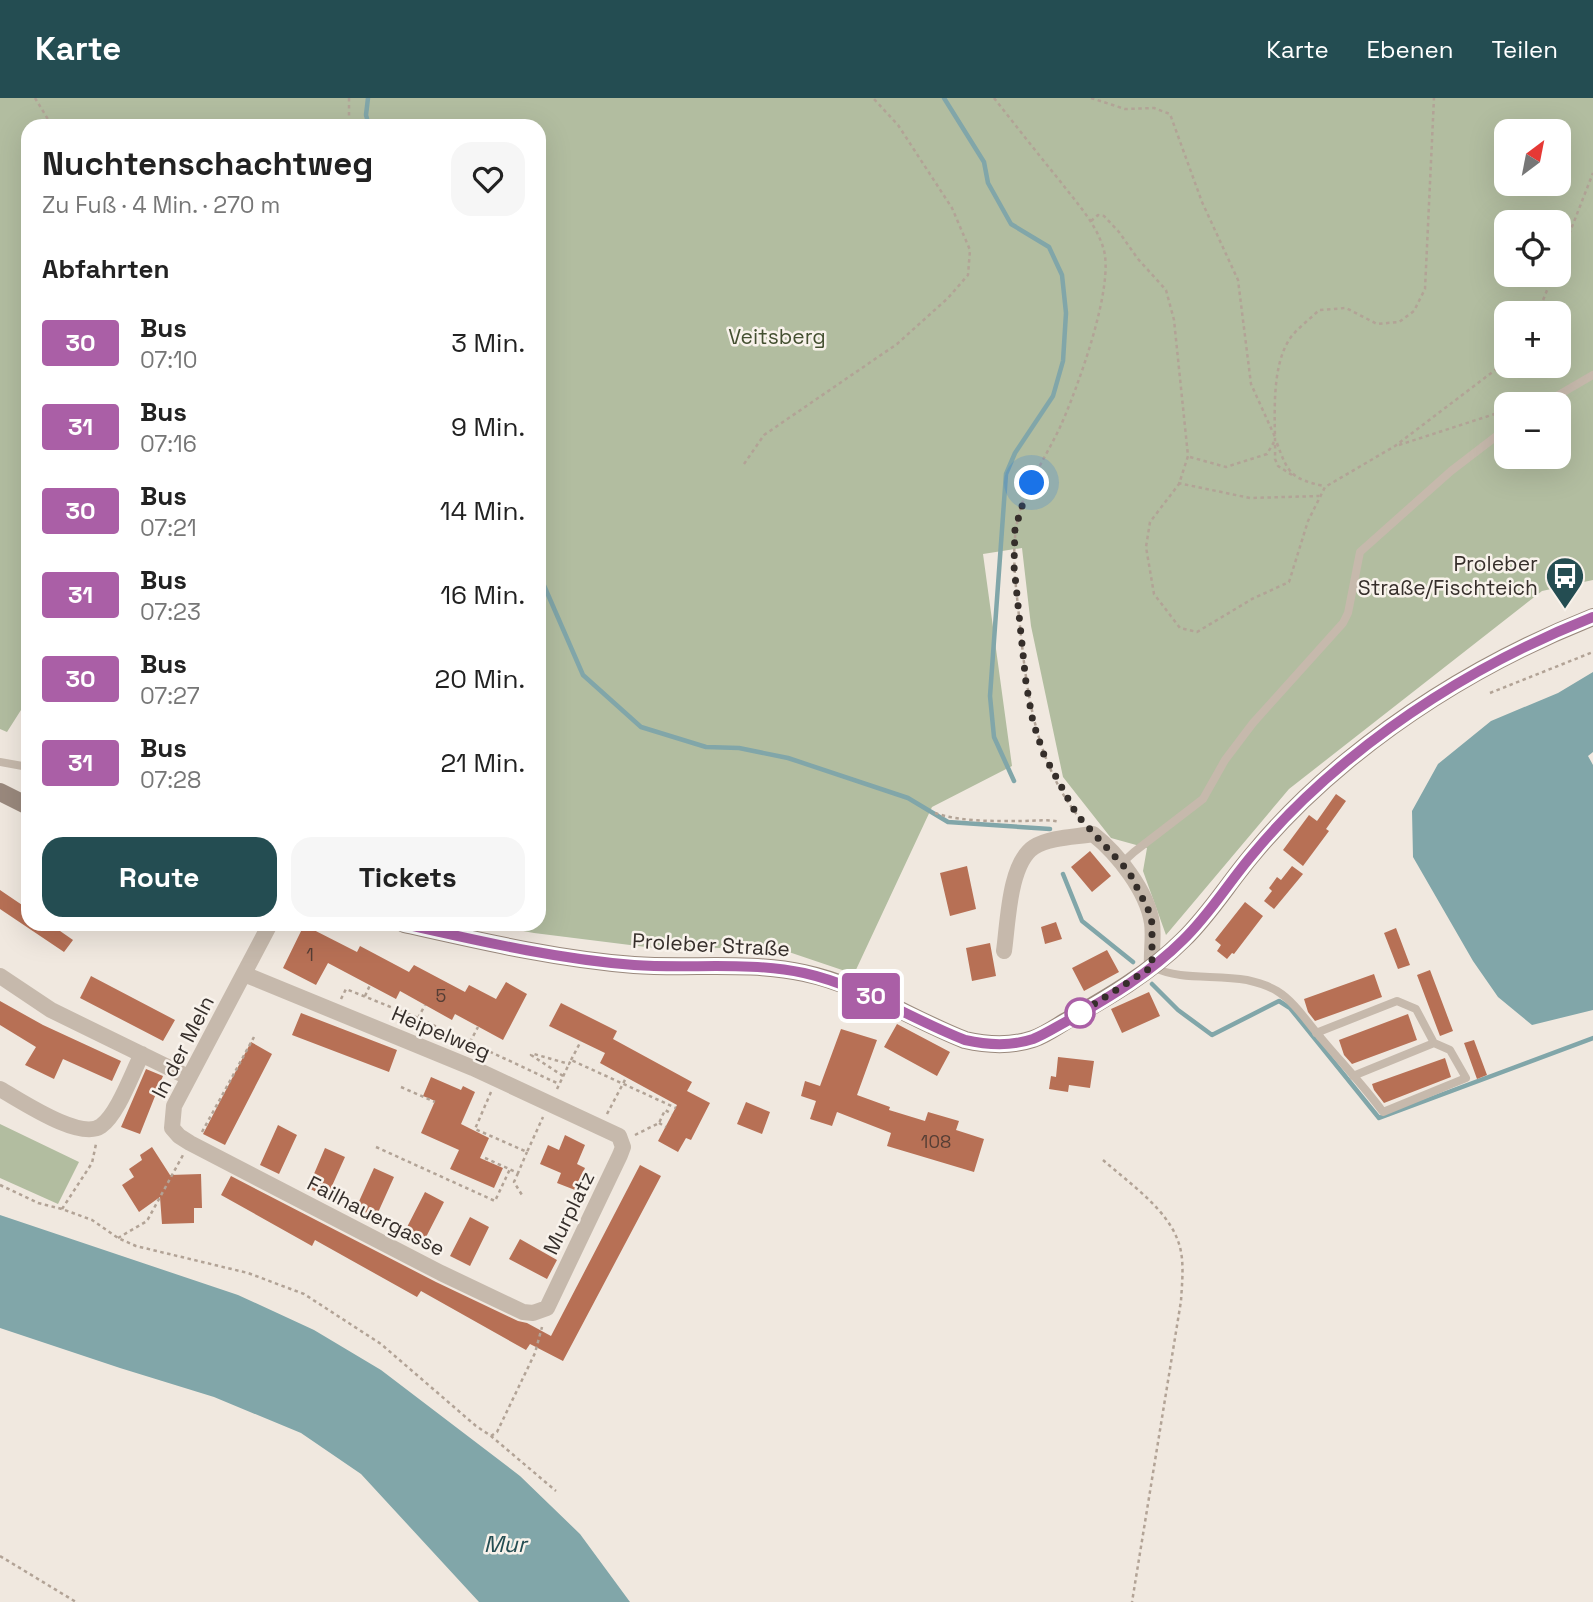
<!DOCTYPE html>
<html lang="de">
<meta charset="utf-8">
<style>
:root{--surface:#fff;--page:#f6f6f6;--text:#222;--muted:#767676;--accent:#244d52}
body{margin:0;font-family:"Space Grotesk",sans-serif;background:var(--page);color:var(--text);height:100vh;display:flex;flex-direction:column;font-size:26px;white-space:nowrap}
*{box-sizing:border-box;margin:0}
p{font-size:23px;color:var(--muted)}
.icon{flex:none;width:38px;height:38px;fill:none;stroke:currentColor;stroke-width:2;stroke-linecap:round;stroke-linejoin:round}
.map{position:relative;flex:1;overflow:hidden}
.drawer{position:absolute;left:21px;top:21px;width:525px;height:812px;display:flex;flex-direction:column;background:var(--surface);border-radius:21px;box-shadow:0 7px 28px #0002}
.drawer>*{flex:none}
.badge{padding:0 14px;border-radius:5px;font-size:24px;line-height:46px}
.needle{width:46px;rotate:32deg}
.fabs{position:absolute;left:1494px;top:21px;display:grid;gap:14px}
.fabs a{display:grid;place-items:center;width:77px;height:77px;border-radius:14px;background:var(--surface);box-shadow:0 7px 28px #0002;font-size:35px}
.you{position:absolute;width:35px;height:35px;margin:-18px;border:5px solid #fff;border-radius:50%;background:#1a73e8;box-shadow:0 0 0 10px #1a73e833}
.map>.badge{position:absolute;translate:-50% -50%;box-shadow:0 0 0 4px #fff}
h2{padding:0 21px;font-size:26px;line-height:63px}
.round{display:grid;place-items:center;flex:none;width:74px;height:74px;border-radius:21px;background:var(--page)}
.head{display:flex;align-items:center;justify-content:space-between;height:119px;padding:0 21px}
h1{font-size:33px;font-weight:600;line-height:52px}
.cta{display:flex;gap:14px;margin-top:auto;padding:14px 21px}
.cta a{flex:1;height:80px;border-radius:21px;background:var(--accent);color:#fff;font-size:28px;font-weight:600;line-height:80px;text-align:center}
.cta a+a{background:var(--page);color:var(--text)}
ul{padding:0;list-style:none}
li{display:flex;align-items:center;gap:21px;height:84px;padding:0 21px}
li div{flex:1}
li b{display:block;font-size:26px}
li em{font-style:normal}
li .badge{min-width:77px;font-weight:700;text-align:center}
header{display:flex;align-items:center;gap:42px;box-sizing:border-box;height:98px;padding:0 35px;background:var(--accent);color:#fff}
header strong{font-size:33px}
nav{display:flex;gap:38px;margin-inline-start:auto;font-size:24px}
.map>svg:first-child{display:block}
.green{fill:#b2bda0;fill-rule:evenodd}
.water{fill:#81a6a9}
.lines{fill:none;stroke-linecap:round;stroke-linejoin:round}
.stream{stroke:#81a6a9;stroke-width:4.5}
.building{fill:#b77055}
.path{stroke:#b2a396;stroke-width:2.5;stroke-dasharray:3.5 3.5;stroke-linecap:butt}
.lane{stroke:#c6b9ac;stroke-width:8}
.street{stroke:#c6b9ac;stroke-width:16}
.secondary{stroke:#9a897d;stroke-width:18}
.line-casing{stroke:#fff;stroke-width:16}
.line{stroke:#aa5fa6;stroke-width:10}
.walk{stroke:#352e2a;stroke-width:7;stroke-dasharray:0 12.6}
.stop-dot{fill:#fff;stroke:#aa5fa6;stroke-width:3.5}
.labels{text-anchor:middle;stroke-width:5;stroke-linejoin:round;paint-order:stroke}
.number-label{font-size:18px;fill:#563e35}
.park-label{font-size:21px;fill:#445031;stroke:#f8f2eb}
.poi-label{font-size:21px;fill:#352e2a;stroke:#f8f2eb;text-anchor:end}
.street-label{font-size:21px;fill:#352e2a;stroke:#f8f2eb}
.water-label{font-size:23px;font-style:italic;fill:#244d52;stroke:#f8f2eb}
</style>
<header>
<strong>Karte</strong>
<nav><a>Karte</a><a>Ebenen</a><a>Teilen</a></nav>
</header>
<div class="map">
<svg width="1593" height="1504" viewBox="0 0 1593 1504">
<rect width="100%" height="100%" fill="#f0e8df"/>
<path class="green" d="M0,0H1593V482L1542,493L1289,691L1166,837L1143,773L1147,750L1111,740L1063,679L1031,528L1022,450L983,456L1012,668L932,709L854,876L774,849L662,851L534,835L484,826H539V28H28V601L7,634L0,631ZM1507,33H1559V86H1507ZM1507,124H1559V177H1507ZM1507,215H1559V268H1507ZM1507,306H1559V359H1507Z
M0,1026L79,1064L58,1106L0,1080Z"/>
<path class="water" d="M1593,574V654L1588,658L1593,667V912L1532,927L1498,899L1473,863L1413,759L1412,713L1438,666L1491,623L1558,595Z
M0,1117L238,1197L314,1232L381,1272L520,1378L580,1436L630,1504H479L361,1376L301,1335L214,1299L120,1270L0,1230Z"/>
<g class="lines">
<path class="stream" d="M368,0L366,17L369,28
M944,0L984,64L988,85L1011,126L1049,149L1062,177L1066,215L1063,263L1053,298L1015,355L1006,376L990,598L994,639L1014,683
M539,476L583,577L641,629L706,649L739,650L788,660L908,700L948,724L1050,731
M1063,776L1082,823L1133,864
M1152,886L1178,912L1212,937L1279,903L1290,910L1379,1020L1593,940"/>
</g>
<path class="building" d="M1336,696L1346,703L1326,731L1329,733L1303,768L1283,752L1309,717L1317,723Z
M1090,753L1111,778L1092,794L1071,769Z
M967,768L976,811L950,818L940,775Z
M1292,768L1303,776L1274,811L1264,803L1272,793L1269,790L1277,779L1281,782Z
M0,792L28,811V826H50L73,842L64,854L0,811Z
M1245,804L1263,818L1234,856L1232,855L1227,861L1217,853L1221,847L1215,842Z
M1056,824L1062,841L1045,846L1041,829Z
M304,827L357,854L360,848L409,874L414,867L465,894L469,887L496,901L506,884L527,896L503,942L455,916L452,922L400,893L396,901L328,865L316,887L283,870Z
M1396,830L1410,867L1398,871L1384,835Z
M990,845L996,878L972,883L966,850Z
M1107,852L1119,874L1084,893L1072,870Z
M1430,872L1453,933L1440,938L1417,877Z
M1374,876L1382,899L1315,923L1308,914L1304,901Z
M91,878L175,922L163,943L80,900Z
M1149,894L1160,918L1122,935L1111,911Z
M0,903L43,927L121,963L112,983L63,961L54,981L25,967L36,949L0,927Z
M561,905L617,933L613,941L692,984L687,993L710,1005L691,1042L686,1040L678,1054L658,1043L677,1007L600,965L605,955L549,928Z
M301,915L397,952L389,974L292,937Z
M1408,916L1417,942L1352,966L1344,957L1339,942Z
M897,926L950,954L937,978L884,949Z
M841,931L877,942L857,997L890,1009L889,1012L925,1023L928,1014L959,1023L956,1032L984,1041L974,1074L887,1048L891,1035L837,1014L832,1028L810,1021L816,1003L801,998L805,983L820,988Z
M1474,942L1487,977L1477,981L1464,945Z
M251,944L272,956L225,1047L203,1036Z
M1058,959L1094,963L1090,990L1069,987L1068,994L1049,991L1051,978L1056,979Z
M1445,960L1451,979L1384,1005L1374,992L1372,986Z
M146,971L163,978L140,1036L121,1029Z
M431,979L461,992L463,988L475,994L461,1026L489,1040L480,1060L503,1070L494,1090L450,1071L459,1052L421,1035L435,1003L423,998Z
M746,1004L770,1014L762,1036L737,1026Z
M278,1027L297,1037L279,1076L260,1067Z
M565,1037L585,1047L577,1066L585,1070L575,1092L557,1085L561,1075L540,1066L548,1047L559,1052Z
M152,1049L170,1077L201,1076L202,1110H194V1125L162,1126L160,1099L139,1114L122,1087L134,1079L129,1071L142,1062L140,1057Z
M325,1050L345,1059L327,1099L308,1090Z
M640,1067L661,1078L563,1263L530,1246L526,1252L421,1193L417,1199L315,1142L312,1148L221,1097L231,1078L436,1184L518,1223L527,1225L551,1238Z
M374,1070L394,1079L376,1119L356,1110Z
M425,1094L444,1104L424,1143L405,1133Z
M470,1119L489,1129L470,1168L450,1158Z
M520,1141L557,1162L547,1181L509,1161Z"/>
<g class="lines">
<path class="path" d="M35,0L52,28
M349,0V28
M994,0C1016,28 1038,56 1060,83C1076,104 1095,124 1103,149C1116,186 1077,291 1061,327C1049,353 1033,377 1023,403C1009,441 1015,479 1019,518C1026,590 1034,665 1082,723
M1091,0L1125,11L1154,10L1170,16L1202,104L1238,182L1251,286L1275,339
M1091,123L1098,117L1104,118L1119,134L1138,161L1166,192L1174,222L1188,358L1179,386L1150,424L1146,449L1154,496L1180,530L1197,534L1252,501L1289,484L1308,423L1325,389L1395,348L1507,263
M1559,162L1593,75
M1538,215L1553,177
M1522,306L1533,301
M1277,345C1288,376 1292,381 1324,388
M1399,347L1507,312
M1190,359L1226,369L1267,356L1274,344
M744,366L764,337L897,246L948,200L968,177L970,152L952,110L898,27L873,0
M1292,377L1278,368L1275,361C1276,325 1269,270 1291,239C1299,229 1310,221 1319,212L1346,210L1377,226L1399,224L1414,213L1425,191L1434,0
M1178,385L1250,400L1319,398
M1490,595L1593,554
M935,715C961,724 995,723 1022,723C1036,723 1047,721 1060,724
M365,898L370,887
M341,901L346,891L418,920L559,986
M418,920L425,907
M470,944L478,929
M571,962L581,943
M563,978L531,957L534,956L569,966L571,962L676,1010
M401,989L435,1004
M557,991L569,966
M491,994L475,1031L527,1054L543,1019
M607,1016L626,980
M659,1025L666,1029
M202,1034L254,939
M635,1037L659,1025L665,1012L672,1016
M376,1049L495,1103L510,1071
M485,1060L518,1075L527,1054
M1103,1062C1128,1084 1167,1111 1178,1143C1185,1161 1182,1184 1181,1203L1132,1504
M518,1075L514,1084L522,1097
M0,1087L38,1105L62,1111L92,1122L118,1140L136,1148L248,1175L304,1196L381,1246L476,1328L491,1338L556,1393
M62,1111L92,1065L96,1046
M118,1140L147,1123L183,1057
M491,1338L497,1334L535,1255L542,1229
M0,1458L76,1504"/>
<path class="lane" d="M1543,306L1593,277
M0,664L28,669
M1122,765L1134,754L1203,701L1225,662L1253,625L1343,525L1348,515L1360,454L1451,373L1507,330
M1152,869C1182,883 1214,876 1247,882C1256,884 1269,888 1277,893C1295,904 1307,924 1321,940C1341,964 1364,988 1383,1014L1466,980L1450,952L1434,945L1416,911L1397,903L1316,935
M1353,978L1434,945"/>
<path class="street" d="M1004,853C1008,825 1009,765 1034,749C1050,739 1075,739 1093,736C1118,756 1147,793 1152,825C1154,838 1151,855 1152,869
M244,876L473,970L619,1038L623,1049L620,1057L547,1210L533,1215L523,1214L441,1175L190,1045L179,1038L172,1030L174,1008L270,826
M0,878L51,912L188,979
M0,991C20,1002 80,1043 101,1028C118,1016 132,975 142,956"/>
<path class="secondary" d="M0,694L28,708
M404,826C480,843 556,861 634,867C690,871 748,863 804,875C862,887 911,921 965,942C987,947 1012,948 1033,941C1045,937 1056,929 1066,923C1107,900 1150,875 1183,842C1210,816 1229,784 1253,756C1281,722 1313,691 1347,663C1420,603 1505,554 1593,519"/>
</g>
<g class="lines">
<g class="line-casing">
<path id="line" d="M404,826C480,843 556,861 634,867C690,871 748,863 804,875C862,888 911,921 965,942C987,947 1012,948 1033,941C1046,936 1059,927 1071,921C1110,899 1151,874 1183,842C1210,816 1229,784 1253,756C1281,722 1313,691 1347,663C1420,603 1505,554 1593,519"/>
</g>
<use href="#line" class="line"/>
<path class="walk" d="M1032,385L1024,402L1015,431L1014,468L1026,585L1033,624L1044,657L1077,717L1129,774L1148,811L1152,825V869L1080,915"/>
</g>
<defs>
<g id="bus-pin" transform="scale(2.0125)"><path d="M0 17L-7.5 6A9.5 9.5 0 1 1 7.5 6Z" fill="#244d52" stroke="#f8f2eb"/><path d="M-5-6H5V4H4V6H2V4H-2V6H-4V4H-5ZM-3.5-4V0h7V-4ZM-3.5 1.2v1.5H-2V1.2ZM2 1.2v1.5H3.5V1.2Z" fill="#fff"/></g>
</defs>
<g fill-rule="evenodd">
<use href="#bus-pin" x="1565" y="478"/>
</g>
<circle class="stop-dot" cx="1080" cy="915" r="14"/>
<g class="labels">
<g class="number-label">
<text x="310" y="863">1</text>
<text x="441" y="904">5</text>
<text x="936" y="1050">108</text>
</g>
<g class="park-label">
<text x="777" y="246">Veitsberg</text>
</g>
<g class="poi-label">
<text x="1538" y="473">Proleber<tspan x="1538" dy="24">Straße/Fischteich</tspan></text>
</g>
<g class="street-label">
<text transform="translate(711 847) rotate(3)" y="7">Proleber Straße</text>
<text transform="translate(441 935) rotate(23)" y="7">Heipelweg</text>
<text transform="translate(183 949) rotate(-63)" y="7">In der Meln</text>
<text transform="translate(569 1115) rotate(-64)" y="7">Murplatz</text>
<text transform="translate(376 1118) rotate(27)" y="7">Failhauergasse</text>
</g>
<g class="water-label">
<text x="505" y="1454">Mur</text>
</g>
</g>
</svg>
<div class="fabs">
<a><svg class="needle" viewBox="-14 -14 28 28"><path d="M0-13l5 13h-10z" fill="#e53935"/><path d="M0 13l5-13h-10z" fill="#767676"/></svg></a>
<a><svg class="icon" aria-label="locate" viewBox="0 0 24 24"><circle cx="12" cy="12" r="6"/><path d="M12 2v4M12 18v4M2 12h4M18 12h4"/></svg></a>
<a>+</a>
<a>−</a>
</div>
<div class="you" style="left:1032px;top:385px"></div>
<b class="badge" style="left:871px;top:898px;background:#aa5fa6;color:#fff">30</b>
<section class="drawer">
<div class="head"><div><h1>Nuchtenschachtweg</h1><p>Zu Fuß · 4 Min. · 270 m</p></div><a class="round"><svg class="icon" aria-label="heart" viewBox="0 0 24 24"><path d="M12 20l-8-8c-3-5 5-10 8-4 3-6 11-1 8 4z"/></svg></a></div>
<h2>Abfahrten</h2>
<ul>
<li><span class="badge" style="background:#aa5fa6;color:#fff">30</span><div><b>Bus</b><p>07:10</p></div><em>3 Min.</em></li>
<li><span class="badge" style="background:#aa5fa6;color:#fff">31</span><div><b>Bus</b><p>07:16</p></div><em>9 Min.</em></li>
<li><span class="badge" style="background:#aa5fa6;color:#fff">30</span><div><b>Bus</b><p>07:21</p></div><em>14 Min.</em></li>
<li><span class="badge" style="background:#aa5fa6;color:#fff">31</span><div><b>Bus</b><p>07:23</p></div><em>16 Min.</em></li>
<li><span class="badge" style="background:#aa5fa6;color:#fff">30</span><div><b>Bus</b><p>07:27</p></div><em>20 Min.</em></li>
<li><span class="badge" style="background:#aa5fa6;color:#fff">31</span><div><b>Bus</b><p>07:28</p></div><em>21 Min.</em></li>
</ul>
<div class="cta"><a>Route</a><a>Tickets</a></div>
</section>
</div>
